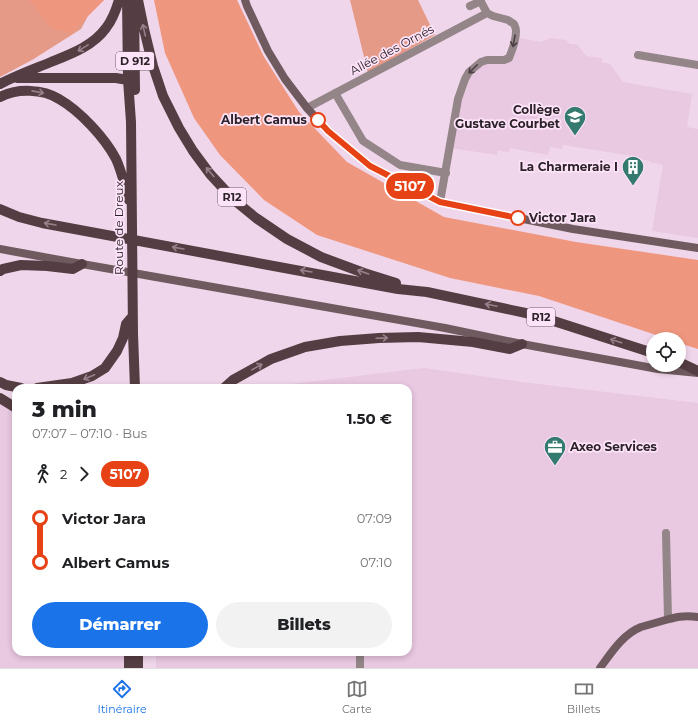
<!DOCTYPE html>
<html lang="fr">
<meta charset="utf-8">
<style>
:root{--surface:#fff;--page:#f2f2f2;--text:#202124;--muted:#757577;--line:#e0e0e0;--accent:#1a73e8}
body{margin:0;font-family:Montserrat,sans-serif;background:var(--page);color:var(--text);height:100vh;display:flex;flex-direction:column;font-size:15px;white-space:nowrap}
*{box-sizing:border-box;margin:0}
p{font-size:13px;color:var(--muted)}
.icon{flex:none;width:22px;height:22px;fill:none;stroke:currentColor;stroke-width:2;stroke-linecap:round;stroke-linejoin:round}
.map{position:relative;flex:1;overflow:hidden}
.details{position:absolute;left:12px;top:384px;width:400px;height:272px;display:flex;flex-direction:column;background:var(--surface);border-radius:12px;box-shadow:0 2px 6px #0003}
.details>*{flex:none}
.badge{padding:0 8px;border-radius:13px;font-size:14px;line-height:26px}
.tools{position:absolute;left:646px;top:332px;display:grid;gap:8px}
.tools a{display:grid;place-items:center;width:40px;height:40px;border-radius:50%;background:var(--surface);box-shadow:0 2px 6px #0003;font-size:20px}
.map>.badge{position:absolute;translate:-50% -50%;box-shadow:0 0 0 2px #fff}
.legs{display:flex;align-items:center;gap:6px;height:44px;padding:0 20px;font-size:13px}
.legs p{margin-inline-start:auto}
.overview{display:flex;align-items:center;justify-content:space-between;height:68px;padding:0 20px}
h1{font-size:22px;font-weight:800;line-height:30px}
.primary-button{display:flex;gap:8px;margin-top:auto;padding:8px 20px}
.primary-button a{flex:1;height:46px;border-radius:24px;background:var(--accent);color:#fff;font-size:16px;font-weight:800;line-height:46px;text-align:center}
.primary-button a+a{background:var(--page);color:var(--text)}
ul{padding:0 20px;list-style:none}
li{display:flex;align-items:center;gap:14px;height:44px;font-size:15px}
li i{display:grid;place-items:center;width:6px;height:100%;margin:0 5px;background:currentColor}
li i::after{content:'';width:10px;height:10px;margin:-5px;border:3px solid;border-radius:50%;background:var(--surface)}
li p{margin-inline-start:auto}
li:first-child i{background:linear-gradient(#0000 50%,currentColor 0)}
li:last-child i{background:linear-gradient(currentColor 50%,#0000 0)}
.dock{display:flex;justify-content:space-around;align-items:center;height:56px;border-top:1px solid var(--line);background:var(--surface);font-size:11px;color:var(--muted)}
.dock a{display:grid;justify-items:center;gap:2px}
.dock .on{color:var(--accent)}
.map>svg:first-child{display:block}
.built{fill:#e9c8e1}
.green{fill:#e59a87}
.forest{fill:#ef967e}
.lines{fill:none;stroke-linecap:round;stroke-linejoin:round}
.street{stroke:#938588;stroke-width:8}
.secondary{stroke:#6f5b5f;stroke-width:8}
.primary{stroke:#553e43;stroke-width:10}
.oneway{stroke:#98808b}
.oneway2{stroke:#4b4046}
.line-1-casing{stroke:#fff;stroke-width:9}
.line-1{stroke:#e74215;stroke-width:6}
.stop-1-dot{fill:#fff;stroke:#e74215;stroke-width:2}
.labels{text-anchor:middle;stroke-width:3.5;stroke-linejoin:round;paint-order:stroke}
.shield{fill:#fde3f7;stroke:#6b5c68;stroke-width:1}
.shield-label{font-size:11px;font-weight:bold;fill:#2c222a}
.street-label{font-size:12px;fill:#2c222a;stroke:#fde3f7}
.poi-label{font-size:12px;font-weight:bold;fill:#2c222a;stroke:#fde3f7;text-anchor:end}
.stop-label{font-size:12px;font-weight:bold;fill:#2c222a;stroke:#fde3f7;text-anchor:end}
</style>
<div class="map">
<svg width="698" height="668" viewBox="0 0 698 668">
<rect width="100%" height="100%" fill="#f0d6ea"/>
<path class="built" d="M515,37L541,42L550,38L566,40L570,44H577L586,56L602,58V62L610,64L623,82L692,94L687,127L698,129V238L652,231L663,165L650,162V161L639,159V157L563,145L562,149L550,147L548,155L510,148L509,153L507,152L498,150L497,155L450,148L458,99L474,67L504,60Z
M424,368L522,382L698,403V668H156V652H408V388H265L266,387Z
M0,393L16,406V652H130L132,668H0Z"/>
<path class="green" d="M0,0H104L88,16L81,29L32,60L0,77Z
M350,0H418L435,35L368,73Z"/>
<path class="forest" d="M29,0H104L71,33L51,28Z
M154,0H237L264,57L299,112L347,162L444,217L576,242L698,260V349L679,343V339H668L539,296L450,278L317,235L264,200L220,155L194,118L165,53Z"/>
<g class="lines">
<path class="street" d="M470,6L481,1
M638,55L698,65
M335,93L363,141L400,165L446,173
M307,108L487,13
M440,202L458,99L465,79L469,72L481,62L487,60H504L509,58C512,51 516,39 516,31C516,29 515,26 514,24L508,20L493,16L487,13L480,0
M666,533L668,619
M360,652V668"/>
<path class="secondary" d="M245,0L247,6L268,51L285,79L307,108L328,131L370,166L440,202L573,229L698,248
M0,249L82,264L445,328L522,344L658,369L698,373
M600,668C611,653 623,634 641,627C648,625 655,623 662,621C676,617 683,615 698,617"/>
<path class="primary" d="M127,0L128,80L131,122L133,334L135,388
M138,0L144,29L153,66L163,96L179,128L193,151L210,174L234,200L256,218L287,239L321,257L364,273L396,283
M134,4L135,90
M17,78H116L128,80L131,83
M0,84C17,75 34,69 51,62C71,54 93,46 106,28C113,19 116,10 119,0
M0,97C17,88 43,89 59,99C80,111 105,138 116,159C122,172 125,187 129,200
M0,209L19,217L42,223L398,289L427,292L535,315L653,353
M0,271L3,269L21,265L47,266L73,269L82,264
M679,362L698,371
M0,382L6,385L21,388
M37,388L72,383L92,376L105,368L117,351L123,338L126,324L132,317
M224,388L233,380L271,359L305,347L340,341L379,338L418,337L473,342L510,349L522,344
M0,398L16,408
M138,652V668
M129,668V652"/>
</g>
<defs><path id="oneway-shaft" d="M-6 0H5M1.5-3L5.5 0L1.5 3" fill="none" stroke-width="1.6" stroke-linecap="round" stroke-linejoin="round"/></defs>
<g class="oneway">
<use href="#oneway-shaft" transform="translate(144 30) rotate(-103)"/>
<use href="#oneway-shaft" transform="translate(83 48) rotate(148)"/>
<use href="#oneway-shaft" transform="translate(38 92) rotate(11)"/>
<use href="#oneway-shaft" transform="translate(210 172) rotate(-130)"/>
<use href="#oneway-shaft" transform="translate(50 224) rotate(-170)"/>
<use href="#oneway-shaft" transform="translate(178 248) rotate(-170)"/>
<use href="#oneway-shaft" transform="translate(306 271) rotate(-170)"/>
<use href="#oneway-shaft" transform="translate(363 272) rotate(-161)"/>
<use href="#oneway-shaft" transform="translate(491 305) rotate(-168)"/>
<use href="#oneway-shaft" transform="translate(382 338) rotate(-2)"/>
<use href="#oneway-shaft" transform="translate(616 341) rotate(-162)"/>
<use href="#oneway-shaft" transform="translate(257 367) rotate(-29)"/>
<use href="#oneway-shaft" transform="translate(89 377) rotate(157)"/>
</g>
<g class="oneway2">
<use href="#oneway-shaft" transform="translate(514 41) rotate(101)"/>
<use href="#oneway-shaft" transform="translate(473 69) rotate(135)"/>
</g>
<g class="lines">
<g class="line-1-casing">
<path id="line-1" d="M318,120L328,131L370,166L440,202L518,218"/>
</g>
<use href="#line-1" class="line-1"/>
</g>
<defs>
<g id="school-pin" transform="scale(1.15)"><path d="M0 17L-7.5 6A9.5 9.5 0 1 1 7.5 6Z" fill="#357a6f" stroke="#fde3f7"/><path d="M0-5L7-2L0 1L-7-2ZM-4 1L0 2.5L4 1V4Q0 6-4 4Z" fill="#fff"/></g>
<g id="building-pin" transform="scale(1.15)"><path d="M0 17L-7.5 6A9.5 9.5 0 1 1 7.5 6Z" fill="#357a6f" stroke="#fde3f7"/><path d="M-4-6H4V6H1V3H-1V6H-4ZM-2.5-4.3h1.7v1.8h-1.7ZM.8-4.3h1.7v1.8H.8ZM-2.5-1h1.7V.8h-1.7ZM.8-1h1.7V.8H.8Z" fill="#fff"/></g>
<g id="office-pin" transform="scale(1.15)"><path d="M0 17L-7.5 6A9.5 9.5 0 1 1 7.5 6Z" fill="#357a6f" stroke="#fde3f7"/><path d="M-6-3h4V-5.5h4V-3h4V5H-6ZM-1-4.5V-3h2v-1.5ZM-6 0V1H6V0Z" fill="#fff"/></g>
</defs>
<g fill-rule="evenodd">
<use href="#school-pin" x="575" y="117"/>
<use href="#building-pin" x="633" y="167"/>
<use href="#office-pin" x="555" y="447"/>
</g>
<g class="stop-1-dot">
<circle cx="318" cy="120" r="7"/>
<circle cx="518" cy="218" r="7"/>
</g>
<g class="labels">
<g class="shield">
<rect x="116" y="52" width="38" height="18" rx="3"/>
<rect x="218" y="188" width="28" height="18" rx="3"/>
<rect x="527" y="308" width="28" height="18" rx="3"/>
</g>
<g class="shield-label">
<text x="135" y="65">D 912</text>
<text x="232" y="201">R12</text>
<text x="541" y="321">R12</text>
</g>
<g class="street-label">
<text transform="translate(392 50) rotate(-28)" y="4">Allée des Ornés</text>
<text transform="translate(119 228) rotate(-90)" y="4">Route de Dreux</text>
</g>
<g class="poi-label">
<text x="560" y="114">Collège<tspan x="560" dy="14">Gustave Courbet</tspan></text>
<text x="618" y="171">La Charmeraie I</text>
<text x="570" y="451" text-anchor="start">Axeo Services</text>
</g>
<g class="stop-label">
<text x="307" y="124">Albert Camus</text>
<text x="529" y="222" text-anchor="start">Victor Jara</text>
</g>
</g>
</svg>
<div class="tools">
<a><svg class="icon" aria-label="locate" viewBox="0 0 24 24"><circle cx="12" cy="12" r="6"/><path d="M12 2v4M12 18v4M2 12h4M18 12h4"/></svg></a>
</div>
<b class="badge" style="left:410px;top:186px;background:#e74215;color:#fff">5107</b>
<section class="details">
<div class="overview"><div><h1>3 min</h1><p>07:07 – 07:10 · Bus</p></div><b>1.50 €</b></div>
<div class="legs"><svg class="icon" aria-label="walk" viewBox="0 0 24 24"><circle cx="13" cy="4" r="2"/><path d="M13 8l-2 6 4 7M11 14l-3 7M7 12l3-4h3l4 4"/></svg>2<svg class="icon" aria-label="forward" viewBox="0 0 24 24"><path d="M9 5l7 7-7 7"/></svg><b class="badge" style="background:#e74215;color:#fff">5107</b></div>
<ul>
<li><i style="color:#e74215"></i><b>Victor Jara</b><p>07:09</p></li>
<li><i style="color:#e74215"></i><b>Albert Camus</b><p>07:10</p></li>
</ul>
<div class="primary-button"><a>Démarrer</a><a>Billets</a></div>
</section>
</div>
<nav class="dock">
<a class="on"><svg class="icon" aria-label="directions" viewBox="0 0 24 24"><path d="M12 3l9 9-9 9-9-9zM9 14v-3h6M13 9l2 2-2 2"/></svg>Itinéraire</a>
<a><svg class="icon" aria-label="map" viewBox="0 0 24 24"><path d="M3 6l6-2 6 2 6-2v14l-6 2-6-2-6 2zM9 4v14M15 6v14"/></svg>Carte</a>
<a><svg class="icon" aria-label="tickets" viewBox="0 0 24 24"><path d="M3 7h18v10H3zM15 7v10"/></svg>Billets</a>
</nav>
